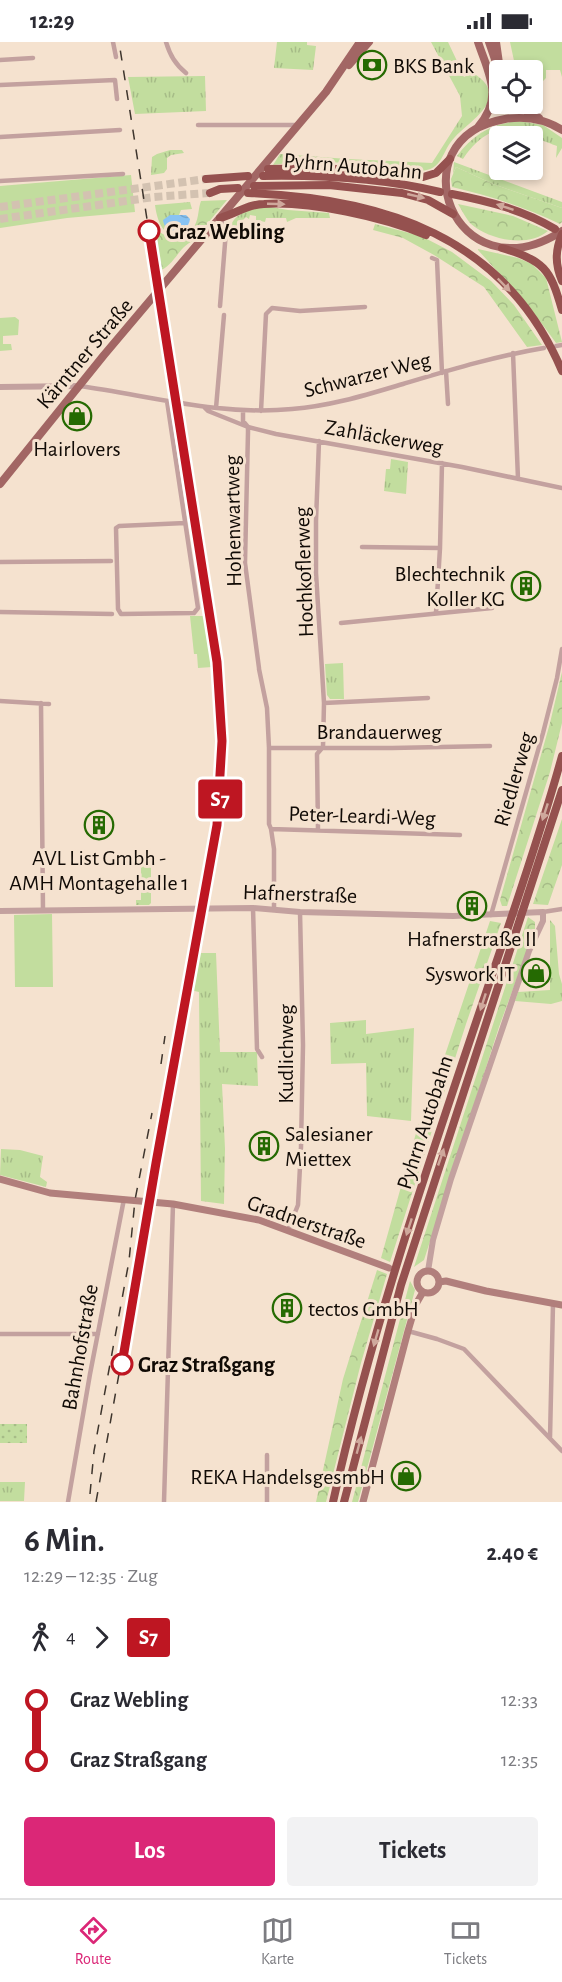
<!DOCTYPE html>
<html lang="de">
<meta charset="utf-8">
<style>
:root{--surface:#fff;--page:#f2f2f3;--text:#2b2b33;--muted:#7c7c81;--line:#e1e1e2;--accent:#db2777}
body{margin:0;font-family:"Alegreya Sans",sans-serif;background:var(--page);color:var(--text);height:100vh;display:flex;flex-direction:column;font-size:22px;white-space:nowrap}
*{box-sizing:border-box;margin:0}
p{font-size:20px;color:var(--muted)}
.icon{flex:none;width:33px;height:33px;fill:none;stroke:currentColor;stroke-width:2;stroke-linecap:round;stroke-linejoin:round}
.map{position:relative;height:1460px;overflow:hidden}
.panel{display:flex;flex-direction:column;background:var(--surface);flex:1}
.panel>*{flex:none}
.badge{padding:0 12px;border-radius:4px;font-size:21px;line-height:39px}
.fabs{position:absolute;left:489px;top:18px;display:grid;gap:12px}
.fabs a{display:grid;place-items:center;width:54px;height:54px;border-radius:6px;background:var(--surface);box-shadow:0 3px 9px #0003;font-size:30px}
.map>.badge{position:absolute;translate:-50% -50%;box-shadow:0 0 0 3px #fff}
.legs{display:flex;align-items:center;gap:9px;height:66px;padding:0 24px;font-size:20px}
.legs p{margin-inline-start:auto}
.overview{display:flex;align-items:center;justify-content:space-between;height:102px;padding:0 24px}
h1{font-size:33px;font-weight:700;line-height:45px}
.primary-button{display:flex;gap:12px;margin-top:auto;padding:12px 24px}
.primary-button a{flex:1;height:69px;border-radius:6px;background:var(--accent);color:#fff;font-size:24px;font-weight:700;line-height:69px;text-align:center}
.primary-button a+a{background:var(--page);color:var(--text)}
ul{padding:0 24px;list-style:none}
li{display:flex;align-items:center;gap:21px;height:60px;font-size:22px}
li i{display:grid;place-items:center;width:9px;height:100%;margin:0 8px;background:currentColor}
li i::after{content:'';width:15px;height:15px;margin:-8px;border:4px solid;border-radius:50%;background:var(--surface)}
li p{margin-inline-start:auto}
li:first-child i{background:linear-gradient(#0000 50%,currentColor 0)}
li:last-child i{background:linear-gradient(currentColor 50%,#0000 0)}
.status{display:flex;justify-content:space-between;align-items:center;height:42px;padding:0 30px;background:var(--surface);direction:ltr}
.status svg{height:16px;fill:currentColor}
.tabs{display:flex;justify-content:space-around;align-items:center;height:84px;border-top:2px solid var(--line);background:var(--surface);font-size:16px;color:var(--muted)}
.tabs a{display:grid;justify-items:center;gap:3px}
.tabs .on{color:var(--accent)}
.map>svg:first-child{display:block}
.grass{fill:url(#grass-tufts)}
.forest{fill:url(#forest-crowns)}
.park{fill:#c2dd9e}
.garden{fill:url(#garden-dots)}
.water{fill:url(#water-waves)}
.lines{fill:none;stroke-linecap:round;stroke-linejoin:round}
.motorway-tunnel{stroke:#d3c2b1;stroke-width:8;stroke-dasharray:8 4;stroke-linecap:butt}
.minor{stroke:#c3a19f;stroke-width:4.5}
.tertiary{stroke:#c3a19f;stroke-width:6}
.secondary{stroke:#b17f7c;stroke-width:7}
.primary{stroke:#a26664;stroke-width:8}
.motorway{stroke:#95514f;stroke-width:8}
.rail{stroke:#3e352d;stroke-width:1.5;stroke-dasharray:10 10;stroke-linecap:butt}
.oneway{fill:#cfa89c}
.line-1-casing{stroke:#fff;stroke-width:14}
.line-1{stroke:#be1622;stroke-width:9}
.stop-1-dot{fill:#fff;stroke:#be1622;stroke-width:3}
.labels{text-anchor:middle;stroke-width:6;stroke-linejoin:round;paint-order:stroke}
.poi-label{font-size:22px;fill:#100a05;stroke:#f5e2cf;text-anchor:start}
.street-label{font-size:22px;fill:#100a05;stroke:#f5e2cf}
.stop-label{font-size:22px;font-weight:bold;fill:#100a05;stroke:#f5e2cf;text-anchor:start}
</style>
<div class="status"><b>12:29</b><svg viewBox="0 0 49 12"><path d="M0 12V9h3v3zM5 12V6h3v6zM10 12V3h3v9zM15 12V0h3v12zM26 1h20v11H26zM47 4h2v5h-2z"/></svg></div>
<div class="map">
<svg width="562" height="1460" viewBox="0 0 562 1460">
<defs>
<pattern id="grass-tufts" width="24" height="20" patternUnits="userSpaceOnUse" patternTransform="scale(1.5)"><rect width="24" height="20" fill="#c2dd9e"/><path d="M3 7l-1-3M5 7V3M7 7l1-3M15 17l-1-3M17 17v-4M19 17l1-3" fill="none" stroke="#a6bc87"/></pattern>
<pattern id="forest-crowns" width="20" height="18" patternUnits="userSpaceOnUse" patternTransform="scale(1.5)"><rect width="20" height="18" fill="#c2dd9e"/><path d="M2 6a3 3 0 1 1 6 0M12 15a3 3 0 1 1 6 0" fill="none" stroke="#a6bc87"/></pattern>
<pattern id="garden-dots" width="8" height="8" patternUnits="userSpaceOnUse" patternTransform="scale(1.5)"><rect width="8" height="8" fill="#c2dd9e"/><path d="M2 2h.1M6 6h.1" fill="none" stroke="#a6bc87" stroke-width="1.8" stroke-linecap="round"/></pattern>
<pattern id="water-waves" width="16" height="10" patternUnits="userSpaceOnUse" patternTransform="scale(1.5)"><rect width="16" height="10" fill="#88c3f3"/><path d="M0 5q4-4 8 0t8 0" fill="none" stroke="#74a6cf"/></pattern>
</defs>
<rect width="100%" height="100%" fill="#f5e2cf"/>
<path class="grass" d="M277,0H307V3L316,4L313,28L274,26Z
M431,0H448L457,19L454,20L464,35L473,31C512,55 472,77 455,95C441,109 444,128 420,129C371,123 322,116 273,123L280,112L348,117L432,121L462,74L460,54Z
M205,34L206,69L135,72L128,35Z
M520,79L543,83L562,96V106L556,116L557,104C546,100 513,86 504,87C486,89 472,103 463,117L457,114C473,92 493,81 520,79Z
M170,108H182L184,111L171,113L167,116V127L164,131L151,133L152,115L157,112Z
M454,120L562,160V166L493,142L456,125L453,132Z
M190,160L192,167L181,168L179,173H170L179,190L185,187C165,203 157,179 155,163Z
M265,164L288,168L329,171L330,176H296L287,180L286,176H266L265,180L256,178V174L250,173L249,177L246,175L238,183L242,192L239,193L231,186C232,171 253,167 265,164Z
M391,417L408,420L406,452L384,449L386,427H390Z
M343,621L344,657H330L327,653L325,622Z
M141,814L149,816L151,820V861L149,863H136V858H141Z
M550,878L555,884L559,932L562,942V959L551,962L515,959L518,950L550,948Z
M197,911H216L220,1010H257L258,1044L222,1042L225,1107L224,1162L201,1159L199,950L190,948Z
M366,978V992L414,986L411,1079L367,1074L366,1021L331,1022L330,981Z
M1,1107L20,1108L43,1114L40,1135L47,1140L46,1145L0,1133Z
M0,1440H25L24,1459H0Z"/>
<path class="forest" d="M456,125L493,142L562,166V180L560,182C525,165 490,154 452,145L451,137Z
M227,158L193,199C178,205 174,225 158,229L153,183C164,198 186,203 195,183C199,175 198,167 201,159Z
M458,162L513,174L548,189C528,206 490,198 471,182C466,177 462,168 458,162Z
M375,182L421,194L452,210L491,239L514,263L542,303L527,305L484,245L434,213L403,196L373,188Z
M478,207L518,216L532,222L546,236L562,300L556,301C533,268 505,238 478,208Z
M562,630V681L550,730L507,864H502L500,858L550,681Z
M562,777V823L548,863L533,862Z
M528,875L535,880V887L499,985L424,1218L414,1225Z
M490,879L501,881L466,982L390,1220L381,1216L418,1084L446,1010Z
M377,1228L387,1232L361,1321L326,1460H316L343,1337Z
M410,1239L415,1248L358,1460H352Z"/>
<path class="park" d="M510,0H562V35L560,28H546V36L540,42L533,41L532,28H516Z
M131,133L135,170L67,176L0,186V144Z
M15,275L19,278L18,293L3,294V302H11L12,308L0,309V276Z
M190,574H204L212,625L198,626L197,612H194Z
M52,872L53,945H15L14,873Z"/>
<path class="garden" d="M0,1382H27V1401H0Z"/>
<path class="water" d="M170,173H186L190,177C188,193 165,195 163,178Z"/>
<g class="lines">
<path class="motorway-tunnel" d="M0,165L206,137
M0,177L154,155L208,151"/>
<path class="minor" d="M113,0L116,15
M166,0C170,13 175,22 186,31
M0,18L33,16
M0,43L115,38L117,57
M198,83H298
M0,95L120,88
M0,139L123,132
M432,216L437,218L442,331
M220,264L226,189L220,176
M556,304L562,303
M513,311L518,437
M446,329L448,362
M80,344C151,354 220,374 292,367C331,364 366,353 403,342C450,328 496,314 544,306
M167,359L198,566L194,571L121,572L118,567L116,486L119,484L185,481
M204,365L208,369L248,385L276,392L462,425L562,446
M216,366L224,273
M243,369V379L248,385V390L245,521L259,626
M261,369L266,272L272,266L300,269L365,265
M362,505L440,506L436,571
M440,506L442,421
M0,520L111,519
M0,570L112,572
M341,581L492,566
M259,627L267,666L269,706H392L490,704
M0,659L49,662
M41,661L43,868
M324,661L428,656
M269,706V782L271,787
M318,788L317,712L323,705L324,661L316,531V479L319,399
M253,866L257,1007L262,1015
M274,867V807L271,787L460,793
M543,870L562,867
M491,873L543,691L557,636L562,607
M288,1188L298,1163L301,1105L303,1003L300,870
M408,1289L437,1297L464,1307L562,1409
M0,1292H98
M550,1396L553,1262
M68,1460L90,1332L124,1157
M164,1460L173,1162
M267,1460V1413"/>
<path class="tertiary" d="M0,345L80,344
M0,869L253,866L300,870L453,874L543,870V879L529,909L451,1137L433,1198L428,1229"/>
<path class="secondary" d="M0,1137L50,1151L173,1162L259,1178L389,1226
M417 1240a11 11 0 1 1 22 0a11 11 0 1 1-22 0Z
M439,1240L446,1239L486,1249L562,1263
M363,1460L408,1289L416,1262L423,1250"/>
<path class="primary" d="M478,0C489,33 504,55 478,85
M489,0L500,32
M496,0L499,21
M349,23L369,0
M515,62L539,76
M562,88C545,77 524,74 505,77C394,96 454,258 562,189
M0,442L104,313L326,50L360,0"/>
<path class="motorway" d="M268,127L325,126L423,135L436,131L450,117
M263,134C322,133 382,136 440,150
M206,137L248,134
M254,144L329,143L402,151L428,158L453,172
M210,151L220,147L238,146
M248,151C383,156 505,194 562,329
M452,152C488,159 523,168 555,187
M220,176C235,172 248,162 264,162C310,159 383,175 426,193
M562,192C555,209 555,222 562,239
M502,206C544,219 550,226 562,268
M333,1460C373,1280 434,1105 493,930C517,859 542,787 562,714
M344,1460L401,1243L562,748"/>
<path class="rail" d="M161,1022L165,994
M90,1452L94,1409L129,1219L135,1158L152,1071
M96,1460L214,803C223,742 224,681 217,620L119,0"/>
</g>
<defs><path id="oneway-solid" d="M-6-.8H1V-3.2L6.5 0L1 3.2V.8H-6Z" transform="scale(1.5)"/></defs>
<g class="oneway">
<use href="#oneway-solid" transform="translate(416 154) rotate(13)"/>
<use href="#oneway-solid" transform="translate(276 162) rotate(2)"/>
<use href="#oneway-solid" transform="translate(505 165) rotate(-162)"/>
<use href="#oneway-solid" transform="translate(504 243) rotate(46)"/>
<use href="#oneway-solid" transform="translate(545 770) rotate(108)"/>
<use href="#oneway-solid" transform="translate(483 960) rotate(108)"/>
<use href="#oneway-solid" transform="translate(441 1115) rotate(-71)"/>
<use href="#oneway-solid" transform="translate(409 1185) rotate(108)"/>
<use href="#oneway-solid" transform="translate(376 1296) rotate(106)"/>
<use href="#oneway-solid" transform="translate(359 1403) rotate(-75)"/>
</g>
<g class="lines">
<g class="line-1-casing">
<path id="line-1" d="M122,1322L156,1121L217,783L222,699L217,620L149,189"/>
</g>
<use href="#line-1" class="line-1"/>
</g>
<defs>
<g id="bank-ring" transform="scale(1.5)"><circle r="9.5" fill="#f5e2cf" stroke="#256a02" stroke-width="1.5"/><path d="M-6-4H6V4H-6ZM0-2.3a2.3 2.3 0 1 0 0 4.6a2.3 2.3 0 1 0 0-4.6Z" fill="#256a02"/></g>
<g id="shop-ring" transform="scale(1.5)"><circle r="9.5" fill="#f5e2cf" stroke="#256a02" stroke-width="1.5"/><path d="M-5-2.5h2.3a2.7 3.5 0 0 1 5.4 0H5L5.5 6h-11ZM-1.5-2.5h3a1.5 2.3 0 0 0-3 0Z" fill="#256a02"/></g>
<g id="building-ring" transform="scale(1.5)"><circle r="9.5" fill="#f5e2cf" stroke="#256a02" stroke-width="1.5"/><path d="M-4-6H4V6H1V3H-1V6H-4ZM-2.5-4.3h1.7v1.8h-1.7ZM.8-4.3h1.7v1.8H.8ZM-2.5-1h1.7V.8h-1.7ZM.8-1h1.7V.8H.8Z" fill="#256a02"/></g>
</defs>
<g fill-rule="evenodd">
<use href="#bank-ring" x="372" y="23"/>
<use href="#shop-ring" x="77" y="374"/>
<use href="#building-ring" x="526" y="544"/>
<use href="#building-ring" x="99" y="783"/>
<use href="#building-ring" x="472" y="864"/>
<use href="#shop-ring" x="536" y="931"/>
<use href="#building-ring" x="264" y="1104"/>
<use href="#building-ring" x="287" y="1266"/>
<use href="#shop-ring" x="406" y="1434"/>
</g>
<g class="stop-1-dot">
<circle cx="149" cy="189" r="10"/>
<circle cx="122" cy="1322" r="10"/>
</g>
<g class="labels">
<g class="poi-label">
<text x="393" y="31">BKS Bank</text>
<text x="77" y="414" text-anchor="middle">Hairlovers</text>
<text x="505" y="539" text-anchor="end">Blechtechnik<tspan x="505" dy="25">Koller KG</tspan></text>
<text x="99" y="823" text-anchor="middle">AVL List Gmbh -<tspan x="99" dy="25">AMH Montagehalle 1</tspan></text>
<text x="472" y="904" text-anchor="middle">Hafnerstraße II</text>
<text x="515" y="939" text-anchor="end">Syswork IT</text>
<text x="285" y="1099">Salesianer<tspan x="285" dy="25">Miettex</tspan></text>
<text x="308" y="1274">tectos GmbH</text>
<text x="385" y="1442" text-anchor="end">REKA HandelsgesmbH</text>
</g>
<g class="street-label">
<text transform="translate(353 123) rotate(5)" y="8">Pyhrn Autobahn</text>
<text transform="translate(84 311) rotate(-50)" y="8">Kärntner Straße</text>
<text transform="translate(367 332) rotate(-14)" y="8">Schwarzer Weg</text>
<text transform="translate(384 394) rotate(10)" y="8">Zahläckerweg</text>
<text transform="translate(232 479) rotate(-91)" y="8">Hohenwartweg</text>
<text transform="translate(303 530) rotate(-92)" y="8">Hochkoflerweg</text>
<text x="379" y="697">Brandauerweg</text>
<text transform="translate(513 737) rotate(-74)" y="8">Riedlerweg</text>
<text transform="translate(362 773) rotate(2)" y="8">Peter-Leardi-Weg</text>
<text transform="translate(300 851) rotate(2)" y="8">Hafnerstraße</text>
<text transform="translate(285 1012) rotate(-90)" y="8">Kudlichweg</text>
<text transform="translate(424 1080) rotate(-72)" y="8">Pyhrn Autobahn</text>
<text transform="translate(307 1179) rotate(19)" y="8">Gradnerstraße</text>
<text transform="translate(79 1305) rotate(-80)" y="8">Bahnhofstraße</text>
</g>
<g class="stop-label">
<text x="166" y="197">Graz Webling</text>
<text x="138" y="1330">Graz Straßgang</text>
</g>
</g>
</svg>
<div class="fabs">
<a><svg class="icon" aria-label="locate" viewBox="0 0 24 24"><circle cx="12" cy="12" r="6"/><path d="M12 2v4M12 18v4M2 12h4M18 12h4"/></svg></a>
<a><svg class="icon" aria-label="layers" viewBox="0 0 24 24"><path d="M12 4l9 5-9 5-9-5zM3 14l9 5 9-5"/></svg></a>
</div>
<b class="badge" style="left:220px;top:757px;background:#be1622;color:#fff">S7</b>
</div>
<section class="panel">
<div class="overview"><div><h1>6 Min.</h1><p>12:29 – 12:35 · Zug</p></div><b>2.40 €</b></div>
<div class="legs"><svg class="icon" aria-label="walk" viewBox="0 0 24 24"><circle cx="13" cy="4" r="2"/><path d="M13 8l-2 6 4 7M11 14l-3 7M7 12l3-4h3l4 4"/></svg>4<svg class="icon" aria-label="forward" viewBox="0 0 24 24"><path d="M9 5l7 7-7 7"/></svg><b class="badge" style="background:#be1622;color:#fff">S7</b></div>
<ul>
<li><i style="color:#be1622"></i><b>Graz Webling</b><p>12:33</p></li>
<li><i style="color:#be1622"></i><b>Graz Straßgang</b><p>12:35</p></li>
</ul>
<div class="primary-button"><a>Los</a><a>Tickets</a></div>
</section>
<nav class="tabs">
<a class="on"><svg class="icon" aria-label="directions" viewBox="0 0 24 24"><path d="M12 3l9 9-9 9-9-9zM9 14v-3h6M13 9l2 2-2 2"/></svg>Route</a>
<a><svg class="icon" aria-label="map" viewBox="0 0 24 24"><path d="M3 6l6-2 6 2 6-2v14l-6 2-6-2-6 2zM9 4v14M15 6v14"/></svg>Karte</a>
<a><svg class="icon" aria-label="tickets" viewBox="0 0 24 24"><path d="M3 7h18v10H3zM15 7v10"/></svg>Tickets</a>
</nav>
